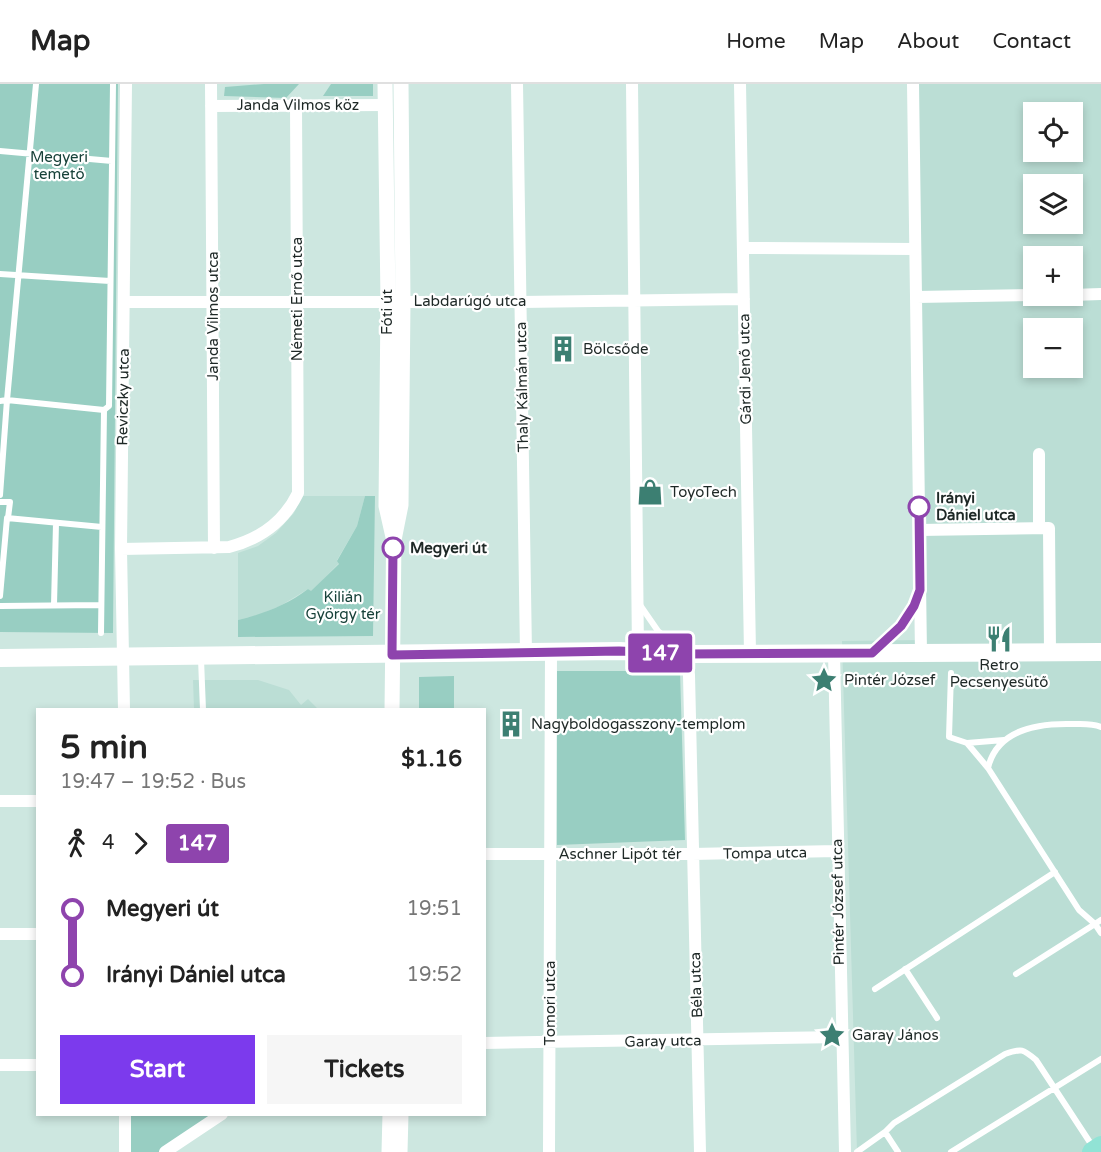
<!DOCTYPE html>
<meta charset="utf-8">
<style>
:root{--surface:#fff;--page:#f6f6f6;--text:#222;--muted:#767676;--line:#e0e0e0;--accent:#7c3aed}
body{margin:0;font-family:"Varela Round",sans-serif;background:var(--page);color:var(--text);height:100vh;display:flex;flex-direction:column;font-size:22px;white-space:nowrap}
*{box-sizing:border-box;margin:0}
p{font-size:20px;color:var(--muted)}
.icon{flex:none;width:33px;height:33px;fill:none;stroke:currentColor;stroke-width:2;stroke-linecap:round;stroke-linejoin:round}
.map{position:relative;flex:1;overflow:hidden}
.side{position:absolute;left:36px;top:624px;width:450px;height:408px;display:flex;flex-direction:column;background:var(--surface);border-radius:0px;box-shadow:0 3px 9px #0003}
.side>*{flex:none}
.badge{padding:0 12px;border-radius:4px;font-size:21px;line-height:39px}
.buttons{position:absolute;left:1023px;top:18px;display:grid;gap:12px}
.buttons a{display:grid;place-items:center;width:60px;height:60px;border-radius:0px;background:var(--surface);box-shadow:0 3px 9px #0003;font-size:30px}
.map>.badge{position:absolute;translate:-50% -50%;box-shadow:0 0 0 3px #fff}
.legs{display:flex;align-items:center;gap:9px;height:66px;padding:0 24px;font-size:20px}
.legs p{margin-inline-start:auto}
.headline{display:flex;align-items:center;justify-content:space-between;height:102px;padding:0 24px}
h1{font-size:33px;font-weight:700;line-height:45px}
.action{display:flex;gap:12px;margin-top:auto;padding:12px 24px}
.action a{flex:1;height:69px;border-radius:0px;background:var(--accent);color:#fff;font-size:24px;font-weight:700;line-height:69px;text-align:center}
.action a+a{background:var(--page);color:var(--text)}
ul{padding:0 24px;list-style:none}
li{display:flex;align-items:center;gap:21px;height:66px;font-size:22px}
li i{display:grid;place-items:center;width:9px;height:100%;margin:0 8px;background:currentColor}
li i::after{content:'';width:15px;height:15px;margin:-8px;border:4px solid;border-radius:50%;background:var(--surface)}
li p{margin-inline-start:auto}
li:first-child i{background:linear-gradient(#0000 50%,currentColor 0)}
li:last-child i{background:linear-gradient(currentColor 50%,#0000 0)}
header{display:flex;align-items:center;gap:36px;box-sizing:border-box;height:84px;padding:0 30px;background:var(--surface);border-bottom:2px solid var(--line)}
header strong{font-size:28px}
nav{display:flex;gap:33px;margin-inline-start:auto;font-size:21px}
.map>svg:first-child{display:block}
.built{fill:#bbded5;fill-rule:evenodd}
.green{fill:#98cec2}
.lines{fill:none;stroke-linecap:round;stroke-linejoin:round}
.service{stroke:#fff;stroke-width:6}
.minor{stroke:#fff;stroke-width:12}
.tertiary{stroke:#fff;stroke-width:15}
.secondary{stroke:#fff;stroke-width:18}
.primary{stroke:#91e3d5;stroke-width:20}
.line-1-casing{stroke:#fff;stroke-width:14}
.line-1{stroke:#8e44ad;stroke-width:9}
.stop-1-dot{fill:#fff;stroke:#8e44ad;stroke-width:3}
.labels{text-anchor:middle;stroke-width:4.5;stroke-linejoin:round;paint-order:stroke}
.street-label{font-size:15px;fill:#1e2826;stroke:#fff}
.park-label{font-size:15px;fill:#174139;stroke:#fff}
.poi-label{font-size:15px;fill:#1e2826;stroke:#fff;text-anchor:start}
.stop-label{font-size:15px;font-weight:bold;fill:#1e2826;stroke:#fff;text-anchor:start}
</style>
<header>
<strong>Map</strong>
<nav><a>Home</a><a>Map</a><a>About</a><a>Contact</a></nav>
</header>
<div class="map">
<svg width="1101" height="1068" viewBox="0 0 1101 1068">
<rect width="100%" height="100%" fill="#cde7e0"/>
<path class="built" d="M917,0H1101V1068H857L842,557L923,556ZM1034,28H1072V68H1034ZM1034,100H1072V140H1034ZM1034,172H1072V212H1034ZM1034,244H1072V284H1034Z
M302,412H365L357,442L337,476L339,479L311,508L308,505L280,522L259,531L238,536V469L258,462L276,449L294,429Z
M193,596H258L289,606L301,621L308,615L318,625H194Z"/>
<path class="green" d="M0,0H118L113,549L0,548Z
M264,0H299L286,14L224,12L225,3Z
M331,0H373V12H323Z
M365,412H375L373,552L238,553V536C263,530 287,521 308,505L311,507L339,480L337,477L357,442Z
M557,587H680L685,756L557,761Z
M454,592V625H419V593Z
M125,1031H208L212,1036L165,1068H125Z"/>
<g class="lines">
<path class="service" d="M0,67L112,77
M0,190L110,197
M0,317L7,316L104,326
M0,411L7,316L36,0
M0,418H10L8,434
M0,512L7,434L102,443
M54,521L56,439
M640,521L658,547L679,565
M0,522L101,521
M101,549L104,326L109,322L113,0
M877,565L901,541L917,515
M201,575L203,626
M951,589L949,653L967,659L988,684
M967,659L1004,656
M1101,836L1095,840L1101,849
M905,885L937,934
M1016,890L1095,840L1079,826L988,684C997,645 1038,639 1073,640C1082,640 1092,639 1101,643
M875,905L1055,788
M857,1068L885,1048
M898,1068L885,1048L894,1039L1005,970C1022,964 1023,965 1036,976L1093,1063
M951,1068L1101,975"/>
<path class="minor" d="M211,0L214,464
M517,0L526,569
M632,0L638,568
M740,0L750,569
M913,0L921,569
M211,22L385,21
M744,164L915,165
M1072,211L1101,210
M916,213L1034,211
M124,218H521L744,215
M1039,444V370
M919,446L1049,444L1050,569
M121,465L229,463C260,455 284,438 298,409L296,21
M834,569L845,1068
M687,570L689,591L700,1068
M124,626L121,465L126,0
M0,717H38
M484,770H692L837,767
M0,850H38
M484,959L841,953
M0,981H38
M125,1030V1068
M165,1068L222,1030
M549,1068L551,568"/>
<path class="tertiary" d="M385,0L388,217L386,422L393,453
M392,626L394,456L401,421L403,217L401,0
M389,1068L390,1030
M400,1068L401,1030"/>
<path class="secondary" d="M0,574L619,567L687,570L1101,568"/>
<path class="primary" d="M1092,1068L1101,1062"/>
</g>
<g class="lines">
<g class="line-1-casing">
<path id="line-1" d="M393,464L392,571L619,567L687,570L872,569L901,542L914,522L920,506L919,423"/>
</g>
<use href="#line-1" class="line-1"/>
</g>
<defs>
<g id="building-bare" transform="scale(2.07)"><path d="M-4-6H4V6H1V3H-1V6H-4ZM-2.5-4.3h1.7v1.8h-1.7ZM.8-4.3h1.7v1.8H.8ZM-2.5-1h1.7V.8h-1.7ZM.8-1h1.7V.8H.8Z" fill="#3c7f72" stroke="#fff" stroke-width="2.5" paint-order="stroke"/></g>
<g id="shop-bare" transform="scale(2.07)"><path d="M-5-2.5h2.3a2.7 3.5 0 0 1 5.4 0H5L5.5 6h-11ZM-1.5-2.5h3a1.5 2.3 0 0 0-3 0Z" fill="#3c7f72" stroke="#fff" stroke-width="2.5" paint-order="stroke"/></g>
<g id="restaurant-bare" transform="scale(2.07)"><path d="M-5-6h1v4h1v-4h1v4h1v-4h1v5L-1.5 .5V6h-2V.5L-5-1ZM5-6V6H3V1.5H1.5Q1.5-4 5-6Z" fill="#3c7f72" stroke="#fff" stroke-width="2.5" paint-order="stroke"/></g>
<g id="sight-bare" transform="scale(2.07)"><path d="M0-6L1.8-2.2L6-1.7L2.9 1.2L3.7 5.4L0 3.3L-3.7 5.4L-2.9 1.2L-6-1.7L-1.8-2.2Z" fill="#3c7f72" stroke="#fff" stroke-width="2.5" paint-order="stroke"/></g>
</defs>
<g fill-rule="evenodd">
<use href="#building-bare" x="563" y="265"/>
<use href="#shop-bare" x="650" y="408"/>
<use href="#restaurant-bare" x="999" y="555"/>
<use href="#sight-bare" x="824" y="596"/>
<use href="#building-bare" x="511" y="640"/>
<use href="#sight-bare" x="832" y="951"/>
</g>
<g class="stop-1-dot">
<circle cx="919" cy="423" r="10"/>
<circle cx="393" cy="464" r="10"/>
</g>
<g class="labels">
<g class="street-label">
<text x="298" y="26">Janda Vilmos köz</text>
<text transform="translate(297 215) rotate(-90)" y="5">Németi Ernő utca</text>
<text x="470" y="222">Labdarúgó utca</text>
<text transform="translate(387 228) rotate(-90)" y="5">Fóti út</text>
<text transform="translate(213 232) rotate(-90)" y="5">Janda Vilmos utca</text>
<text transform="translate(745 285) rotate(-91)" y="5">Gárdi Jenő utca</text>
<text transform="translate(522 303) rotate(-91)" y="5">Thaly Kálmán utca</text>
<text transform="translate(123 313) rotate(-89)" y="5">Reviczky utca</text>
<text transform="translate(765 769) rotate(-1)" y="5">Tompa utca</text>
<text x="620" y="775">Aschner Lipót tér</text>
<text transform="translate(838 818) rotate(-91)" y="5">Pintér József utca</text>
<text transform="translate(696 901) rotate(-92)" y="5">Béla utca</text>
<text transform="translate(550 919) rotate(-90)" y="5">Tomori utca</text>
<text transform="translate(663 957) rotate(-1)" y="5">Garay utca</text>
</g>
<g class="park-label">
<text x="59" y="78">Megyeri<tspan x="59" dy="17">temető</tspan></text>
<text x="343" y="518">Kilián<tspan x="343" dy="17">György tér</tspan></text>
</g>
<g class="poi-label">
<text x="583" y="270">Bölcsőde</text>
<text x="670" y="413">ToyoTech</text>
<text x="999" y="586" text-anchor="middle">Retro<tspan x="999" dy="17">Pecsenyesütő</tspan></text>
<text x="844" y="601">Pintér József</text>
<text x="531" y="645">Nagyboldogasszony-templom</text>
<text x="852" y="956">Garay János</text>
</g>
<g class="stop-label">
<text x="936" y="419">Irányi<tspan x="936" dy="17">Dániel utca</tspan></text>
<text x="410" y="469">Megyeri út</text>
</g>
</g>
</svg>
<div class="buttons">
<a><svg class="icon" aria-label="locate" viewBox="0 0 24 24"><circle cx="12" cy="12" r="6"/><path d="M12 2v4M12 18v4M2 12h4M18 12h4"/></svg></a>
<a><svg class="icon" aria-label="layers" viewBox="0 0 24 24"><path d="M12 4l9 5-9 5-9-5zM3 14l9 5 9-5"/></svg></a>
<a>+</a>
<a>−</a>
</div>
<b class="badge" style="left:660px;top:569px;background:#8e44ad;color:#fff">147</b>
<section class="side">
<div class="headline"><div><h1>5 min</h1><p>19:47 – 19:52 · Bus</p></div><b>$1.16</b></div>
<div class="legs"><svg class="icon" aria-label="walk" viewBox="0 0 24 24"><circle cx="13" cy="4" r="2"/><path d="M13 8l-2 6 4 7M11 14l-3 7M7 12l3-4h3l4 4"/></svg>4<svg class="icon" aria-label="forward" viewBox="0 0 24 24"><path d="M9 5l7 7-7 7"/></svg><b class="badge" style="background:#8e44ad;color:#fff">147</b></div>
<ul>
<li><i style="color:#8e44ad"></i><b>Megyeri út</b><p>19:51</p></li>
<li><i style="color:#8e44ad"></i><b>Irányi Dániel utca</b><p>19:52</p></li>
</ul>
<div class="action"><a>Start</a><a>Tickets</a></div>
</section>
</div>
